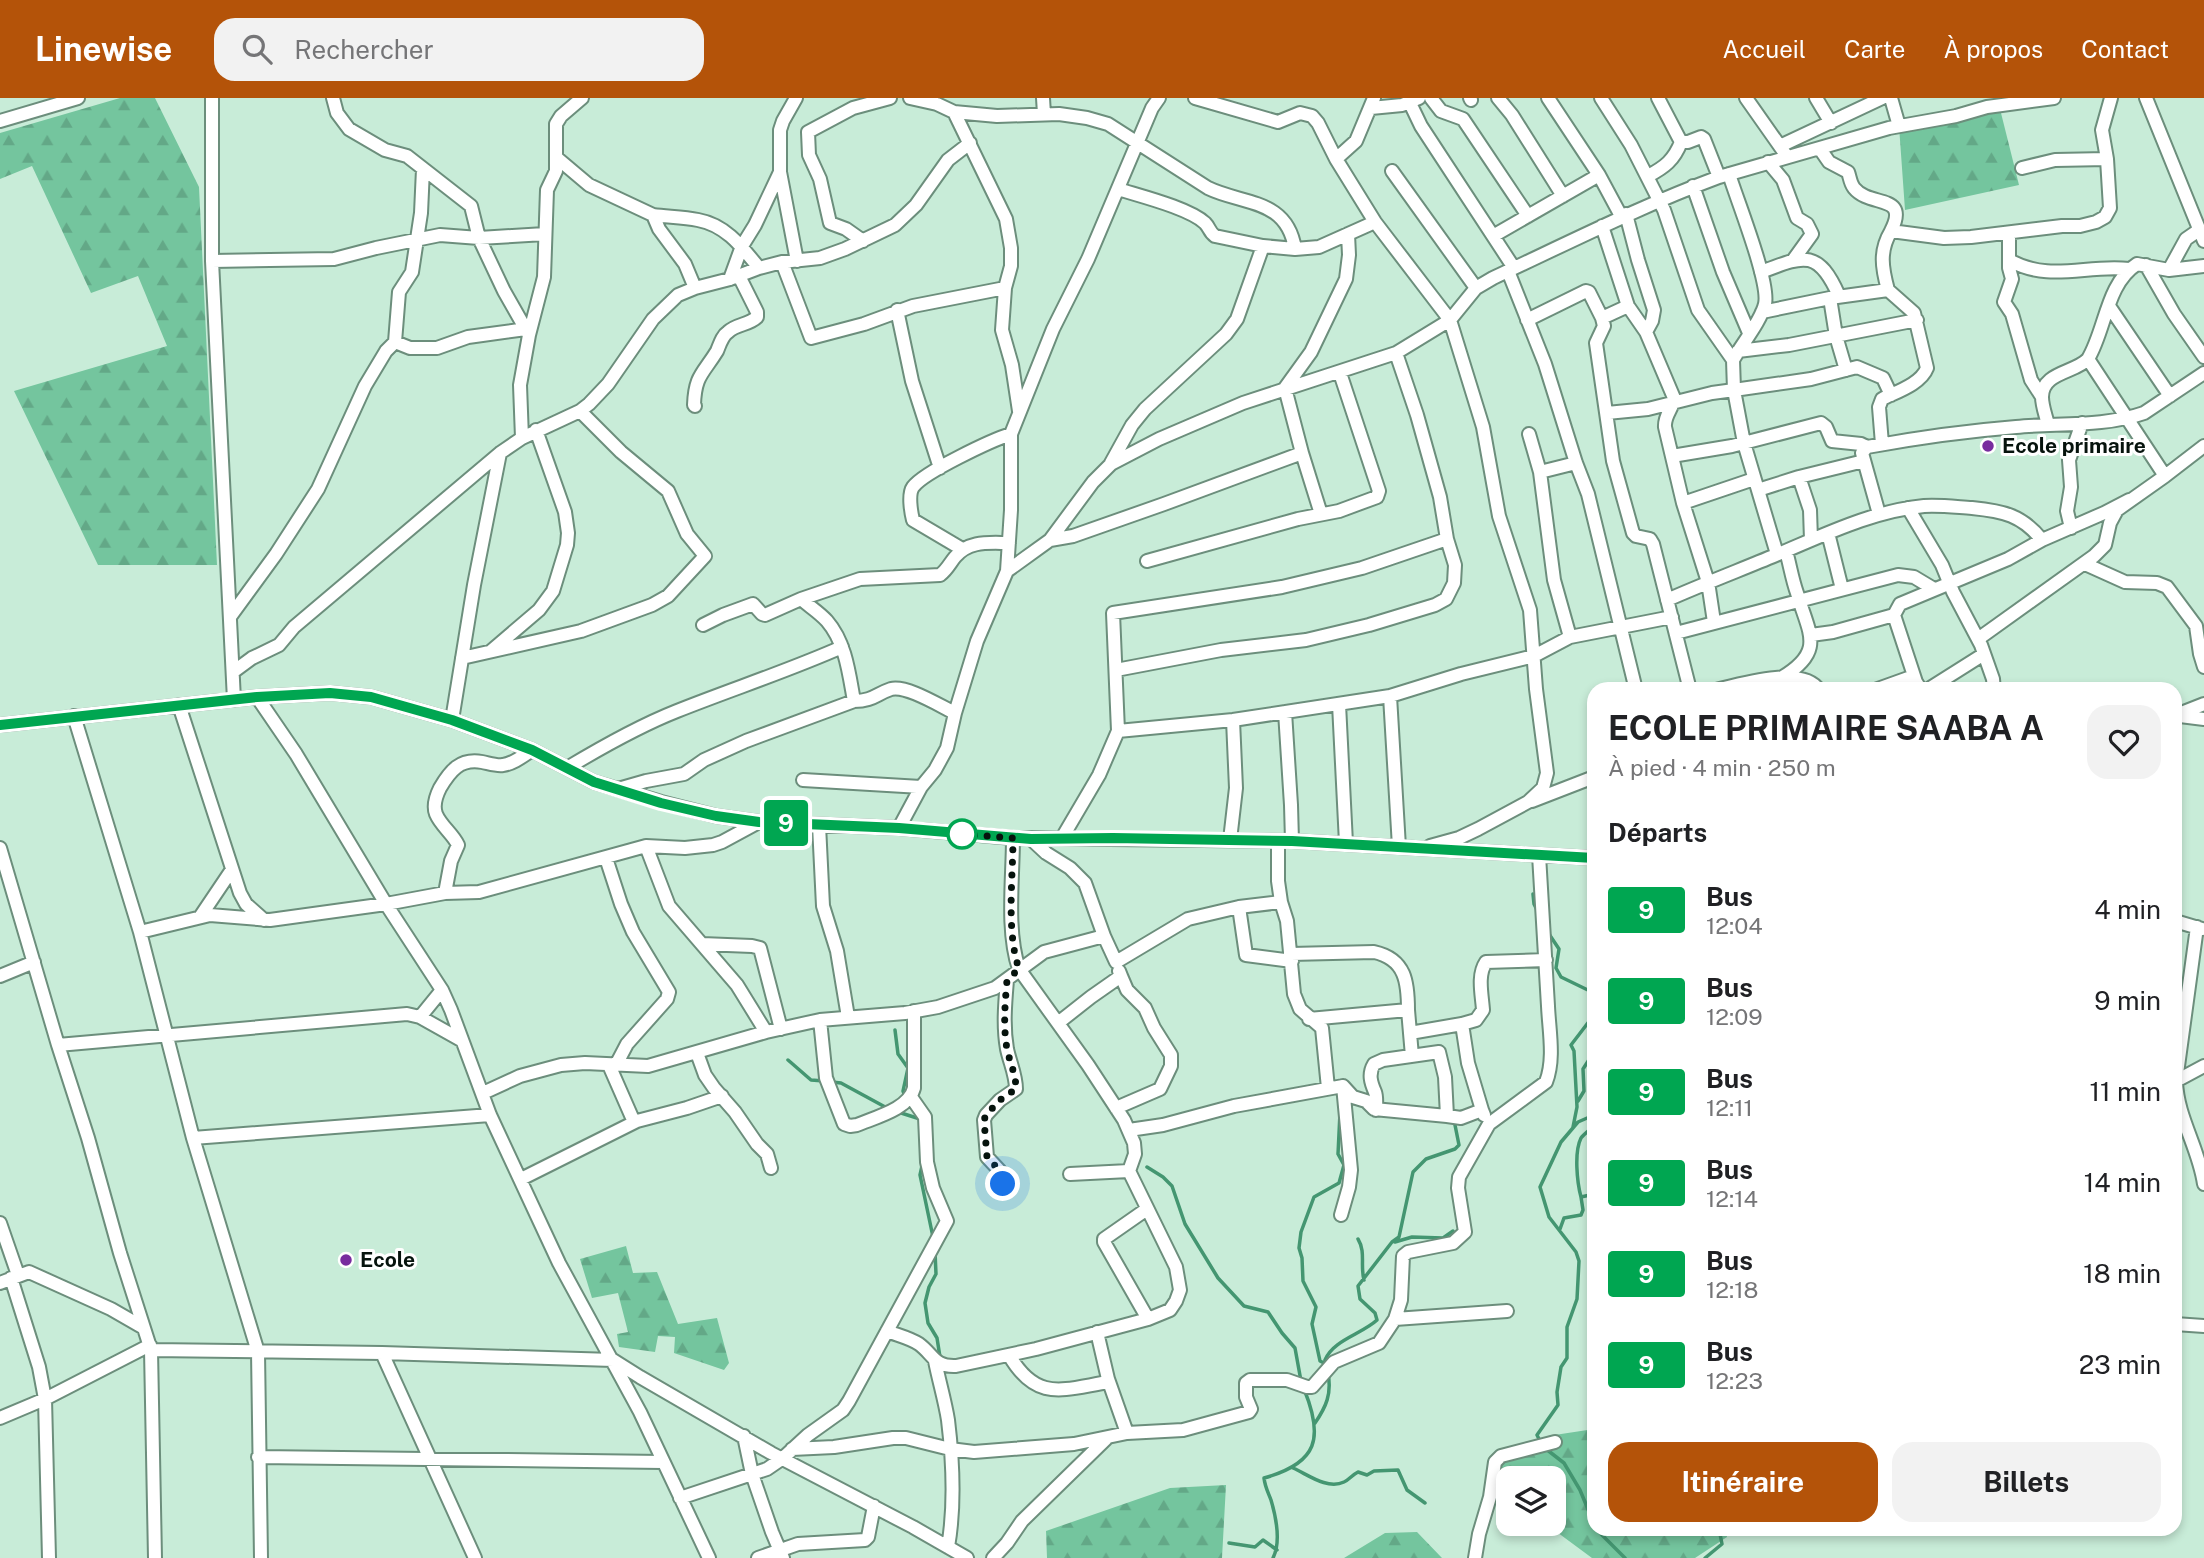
<!DOCTYPE html>
<html lang="fr">
<meta charset="utf-8">
<style>
:root{--surface:#fff;--page:#f2f2f2;--text:#202124;--muted:#757577;--accent:#b45309}
body{margin:0;font-family:"Public Sans",sans-serif;background:var(--page);color:var(--text);height:100vh;display:flex;flex-direction:column;font-size:26px;white-space:nowrap}
*{box-sizing:border-box;margin:0}
p{font-size:23px;color:var(--muted)}
.icon{flex:none;width:38px;height:38px;fill:none;stroke:currentColor;stroke-width:2;stroke-linecap:round;stroke-linejoin:round}
.map{position:relative;flex:1;overflow:hidden}
.details{position:absolute;left:1587px;top:584px;width:595px;height:854px;display:flex;flex-direction:column;background:var(--surface);border-radius:21px;box-shadow:0 4px 10px #0003}
.details>*{flex:none}
.badge{padding:0 14px;border-radius:5px;font-size:24px;line-height:46px}
.buttons{position:absolute;left:1496px;top:1368px;display:grid;gap:14px}
.buttons a{display:grid;place-items:center;width:70px;height:70px;border-radius:14px;background:var(--surface);box-shadow:0 4px 10px #0003;font-size:35px}
.you{position:absolute;width:35px;height:35px;margin:-18px;border:5px solid #fff;border-radius:50%;background:#1a73e8;box-shadow:0 0 0 10px #1a73e833}
.map>.badge{position:absolute;translate:-50% -50%;box-shadow:0 0 0 4px #fff}
h2{padding:0 21px;font-size:26px;line-height:63px}
.round{display:grid;place-items:center;flex:none;width:74px;height:74px;border-radius:21px;background:var(--page)}
.summary{display:flex;align-items:center;justify-content:space-between;height:119px;padding:0 21px}
h1{font-size:33px;font-weight:700;line-height:52px}
.cta{display:flex;gap:14px;margin-top:auto;padding:14px 21px}
.cta a{flex:1;height:80px;border-radius:21px;background:var(--accent);color:#fff;font-size:28px;font-weight:700;line-height:80px;text-align:center}
.cta a+a{background:var(--page);color:var(--text)}
ul{padding:0;list-style:none}
li{display:flex;align-items:center;gap:21px;height:91px;padding:0 21px}
li div{flex:1}
li b{display:block;font-size:26px}
li em{font-style:normal}
li .badge{min-width:77px;font-weight:700;text-align:center}
header{display:flex;align-items:center;gap:42px;box-sizing:border-box;height:98px;padding:0 35px;background:var(--accent);color:#fff}
header strong{font-size:33px}
nav{display:flex;gap:38px;margin-inline-start:auto;font-size:24px}
.search{width:490px;height:63px;background:var(--page);display:flex;align-items:center;gap:18px;box-sizing:border-box;padding:0 24px;border-radius:21px;color:var(--muted);font-size:26px}
.map>svg:first-child{display:block}
.forest{fill:url(#forest-firs)}
.lines{fill:none;stroke-linecap:round;stroke-linejoin:round}
.stream{stroke:#449671;stroke-width:3.5}
.minor-casing{stroke:#6c8e7c;stroke-width:16}
.minor{stroke:#fff;stroke-width:12}
.line-casing{stroke:#fff;stroke-width:16}
.line{stroke:#00a651;stroke-width:10}
.walk{stroke:#06130d;stroke-width:7;stroke-dasharray:0 12.6}
.poi-dot{fill:#772c9e;stroke:#fff;stroke-width:2.5}
.stop-dot{fill:#fff;stroke:#00a651;stroke-width:3.5}
.labels{text-anchor:middle;stroke-width:6;stroke-linejoin:round;paint-order:stroke}
.poi-label{font-size:21px;font-weight:bold;fill:#06130d;stroke:#fff;text-anchor:start}
</style>
<header>
<strong>Linewise</strong>
<div class="search"><svg class="icon" aria-label="search" viewBox="0 0 24 24"><circle cx="10" cy="10" r="6"/><path d="M15 15l6 6"/></svg>Rechercher</div>
<nav><a>Accueil</a><a>Carte</a><a>À propos</a><a>Contact</a></nav>
</header>
<div class="map">
<svg width="2204" height="1460" viewBox="0 0 2204 1460">
<defs>
<pattern id="forest-firs" width="22" height="20" patternUnits="userSpaceOnUse" patternTransform="scale(1.75)"><rect width="22" height="20" fill="#74c59e"/><path d="M5 1l3.5 6h-7zM16 11l3.5 6h-7z" fill="#63a887"/></pattern>
</defs>
<rect width="100%" height="100%" fill="#c8ecd8"/>
<path class="forest" d="M120,0H155L199,89L217,467H98L14,293L167,248L138,178L91,195L32,68L0,81V35Z
M1999,7L2019,87L1905,112L1899,28Z
M626,1148L633,1175L657,1174L678,1226L717,1220L729,1265L724,1272L674,1255L675,1239L658,1238L655,1254L619,1249L617,1236L628,1234L618,1195L592,1200L580,1161Z
M1594,1331V1432H1726L1727,1439L1695,1460H1592L1546,1426H1554V1381H1508V1403L1490,1399L1494,1358L1550,1347L1548,1338Z
M1226,1387L1222,1460H1047L1046,1433L1170,1390Z
M1417,1434L1442,1460H1344L1385,1435Z"/>
<g class="lines">
<path class="stream" d="M1533,796L1534,806L1538,814
M1549,836L1559,851L1556,870L1561,879L1594,895
M895,932L898,956L908,970L903,993L905,998
M788,962L811,982L824,983
M832,984L841,985L887,1010
M1578,1003L1584,993L1583,971L1594,954
M898,1014L920,1021
M1573,1029L1577,1009L1574,953L1571,947L1594,917
M922,1068L920,1077L933,1139
M1147,1069L1163,1079L1172,1088L1185,1126L1218,1180L1244,1208L1268,1214L1282,1235L1295,1250L1301,1283
M1581,1099C1577,1084 1574,1054 1581,1040C1584,1036 1591,1031 1594,1028
M1560,1131L1564,1120L1581,1117L1583,1112L1581,1099L1590,1097L1594,1098
M1358,1141C1366,1154 1360,1168 1364,1182
M1395,1144L1412,1139L1443,1140L1453,1133
M935,1154L936,1176L929,1189L925,1205L928,1225L937,1240L940,1259
M1326,1266L1320,1263L1312,1226L1316,1209L1303,1183L1302,1160L1299,1150L1301,1134L1314,1099L1339,1085L1344,1067L1338,1056L1340,1015
M1326,1267L1325,1262C1333,1242 1362,1236 1377,1222L1375,1215L1360,1201L1358,1188L1392,1144L1399,1139L1413,1074L1426,1061L1455,1051L1459,1047L1454,1022
M1315,1325C1326,1309 1332,1296 1328,1275
M1541,1345L1537,1337L1558,1307L1557,1294L1561,1269L1567,1260V1229L1577,1201L1579,1163L1576,1154L1549,1119L1540,1089L1561,1044L1578,1024L1594,1017
M1546,1351L1564,1365L1580,1392L1594,1426
M1293,1370C1307,1376 1327,1392 1344,1384C1349,1382 1352,1377 1358,1374L1367,1377L1374,1373L1398,1372L1407,1392L1425,1405
M1597,1432L1625,1460
M1229,1445L1255,1449L1263,1442L1277,1452
M1273,1460C1281,1444 1276,1419 1271,1402C1268,1394 1265,1389 1264,1380C1318,1365 1324,1340 1304,1291
M1705,1460L1722,1446L1720,1436L1722,1432"/>
<g class="minor-casing">
<path id="minor" d="M212,0V163L234,602
M333,0L337,15L349,31L385,52L407,58L471,108L479,140L504,193L529,237
M910,0L937,6L954,14L997,18L1059,16L1087,20L1108,26L1208,90C1243,107 1287,100 1295,151
M1043,0L1044,16
M1195,0L1278,24L1300,15L1312,18L1318,25L1336,61
M1374,0L1356,43L1336,61L1375,124L1450,222L1483,329L1499,418L1530,512L1536,591L1547,675L1543,690L1528,704L1478,731L1459,740L1430,748
M1431,0L1441,13L1463,21L1528,118
M1470,0L1471,2
M1498,0L1512,17L1563,98
M1548,0L1599,77L1621,118
M1601,0L1631,47L1664,112L1698,212L1733,262L1734,292L1712,295L1648,311L1607,315
M1658,0L1681,44H1688L1701,39L1704,41L1719,79
M1746,0L1784,54
M1816,0L1831,25
M1891,0L1899,28
M2146,0L2204,143
M1410,5L1421,28L1514,170
M1371,10L1402,7L1419,0
M954,14L1006,121L1011,150V168L1005,190L1002,232L1012,267L1019,313
M0,23L78,0
M1780,48L1882,0
M1820,51L1829,64L1848,74C1850,79 1850,85 1854,90C1870,110 1910,95 1891,133L1944,140L1971,139L2062,128H2080L2096,124L2105,119L2110,110L2107,61L2102,32L2111,0
M557,60L589,87L653,117L659,131L685,166L695,190
M1768,64L1783,82L1797,120L1807,126L1812,136L1794,161
M2022,70L2055,62L2107,61
M1392,73L1476,190
M780,74L797,163
M1729,76C1737,102 1770,184 1765,206C1761,223 1742,246 1733,262
M1648,78C1665,69 1674,62 1681,44
M1693,88L1723,174L1749,235
M1118,91C1140,98 1189,110 1205,125C1210,130 1209,134 1215,138L1263,148
M1626,116L1638,162L1654,212L1652,223L1646,234
M653,117C668,119 683,119 698,122C726,127 742,149 759,170
M1602,128L1628,208L1602,220L1604,228L1596,245L1613,363L1633,435L1636,438L1650,441L1653,446L1690,592
M2009,135V170L2012,181L2004,204L2012,216L2031,282L2042,299
M1493,138L1599,77
M863,143L846,131L830,125L820,81L809,57L808,34L853,10L890,0
M2009,162C2050,185 2086,166 2129,171
M212,163L334,161L376,150L440,137L479,140L545,136
M782,164L811,240L864,226L913,208L1005,190
M2146,167L2174,216L2204,259
M2169,172L2186,141L2199,132
M1508,173L1545,266L1576,365L1588,396L1636,592
M1761,174C1803,158 1818,150 1839,198
M730,181L742,148L755,127L780,74V32L783,23L796,0
M1888,192C1882,170 1879,153 1891,133
M1830,200L1836,238L1846,272
M1628,208L1646,234L1674,300C1673,311 1664,317 1665,329L1683,405L1708,484L1714,524
M2109,208L2170,298
M897,212L912,283L940,370
M1762,214L1830,200L1888,192L1914,215L1927,270C1921,286 1896,294 1882,301L1879,309L1882,346
M1527,222L1586,193L1589,194L1602,220
M395,244L410,250H437L468,239L526,231
M1738,253L1789,247L1917,222
M2088,261L2165,378
M695,308L694,307C695,277 703,276 717,253C720,246 722,238 728,234C736,226 749,227 757,219V214L739,178
M2048,327C2046,318 2042,308 2042,299C2042,274 2075,275 2088,261C2106,231 2106,186 2137,166L2169,172L2204,168
M1529,336L1540,374L1554,482L1570,539
M522,340L520,287L529,237L544,179L547,92L556,73V26L561,18L582,0
M1302,355L1321,416
M1672,358L1732,348L1821,325L1826,329L1832,343L1861,346L1867,349
M1111,365L1132,327L1145,311L1226,236L1237,221L1263,148L1295,151L1319,149L1375,124
M1540,374L1576,365
M1799,379L1810,412L1811,442
M1758,392L1799,379L1864,363
M1683,405L1754,381
M1908,410L1942,467L1953,494L1981,547L1993,581L1994,592
M1879,416L1862,355L1867,349C1916,340 1966,333 2016,329C2058,325 2104,329 2144,315L2204,275
M2071,430L2067,413L2071,389L2069,362L2082,325
M1828,435L1842,491
M1050,442L1073,438L1164,406L1302,355L1285,290L1311,254L1346,181L1349,157L1348,136
M962,451L913,422C911,414 908,396 913,389C924,374 992,342 1011,336
M1777,456L1744,345L1734,292L1811,281L1857,269L1883,280L1891,297
M1147,463L1298,421L1339,413L1377,399L1379,393L1340,275
M2085,466L2125,484L2157,485L2167,489L2196,528L2200,556L2204,569
M1007,473L1011,412V336L1053,231L1088,161L1152,10L1159,0
M801,501L860,481L940,477C947,472 950,465 955,459C969,442 989,445 1009,445
M1667,502C1703,486 1740,472 1776,457C1824,437 1872,413 1924,408C1940,407 1956,409 1972,410C2003,413 2022,417 2042,442
M230,519L276,456L318,391L365,288L386,253L395,244L399,194L412,174L421,115L423,71
M703,527L723,517L753,506L762,516L765,517L801,501C809,508 820,515 827,523C846,545 849,576 854,603
M1676,535L1898,477L1914,479L1934,491
M1811,537L1833,534L1894,517
M1978,541L2094,458L2105,447L2110,425L2117,412L2165,378L2204,348
M491,553L539,512L553,493L567,447L568,435L565,414L536,332
M462,560L581,533L652,507L668,498L705,458L687,436L668,393L621,354L580,313
M1116,572L1221,552L1306,542L1369,527L1435,507L1446,501L1454,485L1455,467L1447,441
M233,574L252,560L279,547L294,529L500,355L522,340L580,313L589,306L608,286L653,221L678,197L695,190L730,181L759,170L782,164L820,160L845,151L895,127L916,107L948,62L970,45
M1781,580C1826,553 1809,536 1797,495C1792,481 1790,467 1786,453
M1716,592C1740,586 1803,567 1819,592
M1875,592L1914,578
M1921,592L1916,584L1894,517L1900,506L2008,461L2042,442L2104,415L2129,402
M1927,592L1984,556
M1390,598L1399,749
M257,599L296,656L386,806L442,892L451,912L490,1017L559,1165L640,1314L709,1460
M1339,606L1346,745
M179,607L240,795L246,806L264,822
M1285,614L1291,707L1292,743
M2176,617L2204,606
M74,618L140,834L193,1040L258,1254L261,1460
M2180,618L2204,621
M452,622L474,487L500,355
M0,627L257,599L330,595L371,599L452,622L532,652L594,684L661,704L716,718L759,724L899,730L1013,740L1292,743L1594,760
M1118,633L1233,622L1390,598L1461,576L1534,558L1570,539L1672,519
M567,670C602,649 639,628 677,613C732,591 788,573 842,549
M803,682L921,689
M618,691L646,683L684,676L704,662L746,643L854,603C873,603 876,596 891,591C907,587 940,608 955,615
M1532,703L1594,679
M819,727L823,808L837,853L848,919
M899,730L921,689L935,672L947,650L955,615L977,543L1007,473L1050,442L1093,384L1111,366L1159,341L1243,305L1396,255L1450,222L1476,190L1493,180C1568,145 1641,108 1719,79L1889,30L1956,18L1987,9L2054,0
M1062,740L1099,677L1118,633L1113,515L1282,489L1362,470L1447,441L1440,399L1417,317L1396,255
M1031,741L1046,755L1070,770L1085,785L1104,838
M1230,742L1236,690L1233,622
M646,748L669,808L737,887L766,934
M0,750L58,947L88,1040L120,1155L151,1252L382,1255L613,1262L640,1279L771,1355L913,1429L967,1460
M606,760L621,806L633,834L669,894L667,901L627,946L616,967
M445,795L451,763L458,747C453,736 441,728 436,716C433,708 436,698 440,690C450,673 460,660 482,664C488,665 496,668 503,667C513,666 523,658 532,652
M1281,804L1287,823L1294,896L1300,911L1322,930L1328,990
M1239,809L1246,857L1292,863
M200,819L231,773
M2175,823L2202,831
M2197,829L2176,983C2177,1019 2199,1050 2204,1086
M140,834L210,817L270,822L386,806L445,795L479,794L646,748L685,750L713,747L722,744L759,724
M702,846L752,848L760,850L781,931
M1291,856L1374,854C1406,861 1408,885 1408,912L1309,921
M0,878L34,864
M1408,912L1412,958
M420,919L442,892
M820,922L826,980L844,1026L850,1028L857,1027C876,1019 909,1011 914,990V913
M1058,925L1091,899L1121,878L1119,873
M1462,926L1476,922L1483,912C1482,897 1477,877 1486,864L1546,862
M1410,935L1462,926L1468,965L1482,1012
M58,947L407,916L420,919L461,942
M697,955L705,977L714,990L735,1014L757,1046L767,1056L771,1070
M609,967L634,1024
M2176,983L2204,968
M1343,988L1353,999L1366,1003L1374,1011L1447,1018L1445,979L1439,954L1383,962L1374,966C1368,976 1371,985 1375,994C1377,999 1376,1006 1376,1012
M483,995L520,978L561,967L585,965L648,968L766,934L820,922L905,915L938,909L995,890L1044,854L1104,838L1116,864L1188,821L1239,809L1281,804L1278,783V743
M1116,1010L1160,991L1171,968V957L1154,930L1145,910L1127,892L1121,878
M1447,1018L1461,1020L1482,1012L1484,1017
M1129,1032L1163,1027L1234,1008L1343,988L1351,1072L1349,1089L1341,1117
M193,1040L490,1017
M1070,1076L1129,1073
M521,1081L637,1023L687,1010L722,998
M1003,1086L1000,1073L987,1059L984,1022L986,1017L1000,1002L1016,991C1016,977 1010,965 1007,951C1003,928 1005,906 1007,882
M1147,1111L1104,1141V1144L1148,1221
M0,1125L18,1177
M11,1180L39,1269L45,1301L49,1460
M0,1185L29,1174L111,1211L144,1230
M1395,1221L1401,1202L1403,1158L1408,1154L1453,1145L1465,1134L1458,1090L1459,1079L1489,1026L1546,984C1555,961 1549,932 1548,908C1545,858 1542,808 1539,757
M2175,1226L2204,1228
M887,1233C897,1237 910,1240 919,1246C934,1257 934,1269 956,1268L1036,1251L1148,1221L1170,1212L1176,1203L1180,1192L1176,1169L1129,1073L1135,1056L1134,1045L1124,1022L1088,967L1019,871C1006,833 1013,780 1013,740
M1097,1234L1108,1281L1127,1335
M151,1252L155,1460
M382,1255L475,1460
M1009,1257C1037,1305 1063,1291 1109,1284
M935,1263C939,1283 945,1303 948,1322C953,1363 955,1409 948,1449
M0,1320L45,1301L150,1247
M744,1338L752,1376L772,1434L783,1460
M792,1351L834,1349L893,1340H906L950,1351L974,1354L1074,1346L1127,1335L1183,1332L1249,1314L1251,1311L1246,1299V1285L1250,1282H1287L1307,1289H1312L1334,1264L1379,1245L1395,1221L1507,1213
M258,1359L663,1364
M680,1400L767,1371L783,1360L808,1337L843,1312L849,1303L947,1123L933,1090L927,1064L925,1019L911,999
M758,1460L798,1446L865,1442L868,1439L874,1408
M993,1460L1007,1445L1022,1423L1106,1341
M1475,1460L1479,1436L1490,1399L1495,1364L1501,1358L1555,1344"/>
</g>
<use href="#minor" class="minor"/>
</g>
<g class="lines">
<g class="line-casing">
<path id="line" d="M0,627L257,599L330,595L371,599L452,622L532,652L594,684L661,705L716,718L759,724L899,730L1031,741L1113,740L1292,743L1594,760"/>
</g>
<use href="#line" class="line"/>
<path class="walk" d="M962,736L1013,740C1013,780 1006,833 1019,871L1007,882C1005,906 1003,928 1007,951C1010,965 1016,977 1016,991L1000,1002L986,1017L984,1022L987,1059L1000,1073L1003,1086"/>
</g>
<g class="poi-dot">
<circle cx="1988" cy="348" r="7"/>
<circle cx="346" cy="1162" r="7"/>
</g>
<circle class="stop-dot" cx="962" cy="736" r="14"/>
<g class="labels">
<g class="poi-label">
<text x="2002" y="355">Ecole primaire</text>
<text x="360" y="1169">Ecole</text>
</g>
</g>
</svg>
<div class="buttons">
<a><svg class="icon" aria-label="layers" viewBox="0 0 24 24"><path d="M12 4l9 5-9 5-9-5zM3 14l9 5 9-5"/></svg></a>
</div>
<div class="you" style="left:1003px;top:1086px"></div>
<b class="badge" style="left:786px;top:725px;background:#00a651;color:#fff">9</b>
<section class="details">
<div class="summary"><div><h1>ECOLE PRIMAIRE SAABA A</h1><p>À pied · 4 min · 250 m</p></div><a class="round"><svg class="icon" aria-label="heart" viewBox="0 0 24 24"><path d="M12 20l-8-8c-3-5 5-10 8-4 3-6 11-1 8 4z"/></svg></a></div>
<h2>Départs</h2>
<ul>
<li><span class="badge" style="background:#00a651;color:#fff">9</span><div><b>Bus</b><p>12:04</p></div><em>4 min</em></li>
<li><span class="badge" style="background:#00a651;color:#fff">9</span><div><b>Bus</b><p>12:09</p></div><em>9 min</em></li>
<li><span class="badge" style="background:#00a651;color:#fff">9</span><div><b>Bus</b><p>12:11</p></div><em>11 min</em></li>
<li><span class="badge" style="background:#00a651;color:#fff">9</span><div><b>Bus</b><p>12:14</p></div><em>14 min</em></li>
<li><span class="badge" style="background:#00a651;color:#fff">9</span><div><b>Bus</b><p>12:18</p></div><em>18 min</em></li>
<li><span class="badge" style="background:#00a651;color:#fff">9</span><div><b>Bus</b><p>12:23</p></div><em>23 min</em></li>
</ul>
<div class="cta"><a>Itinéraire</a><a>Billets</a></div>
</section>
</div>
